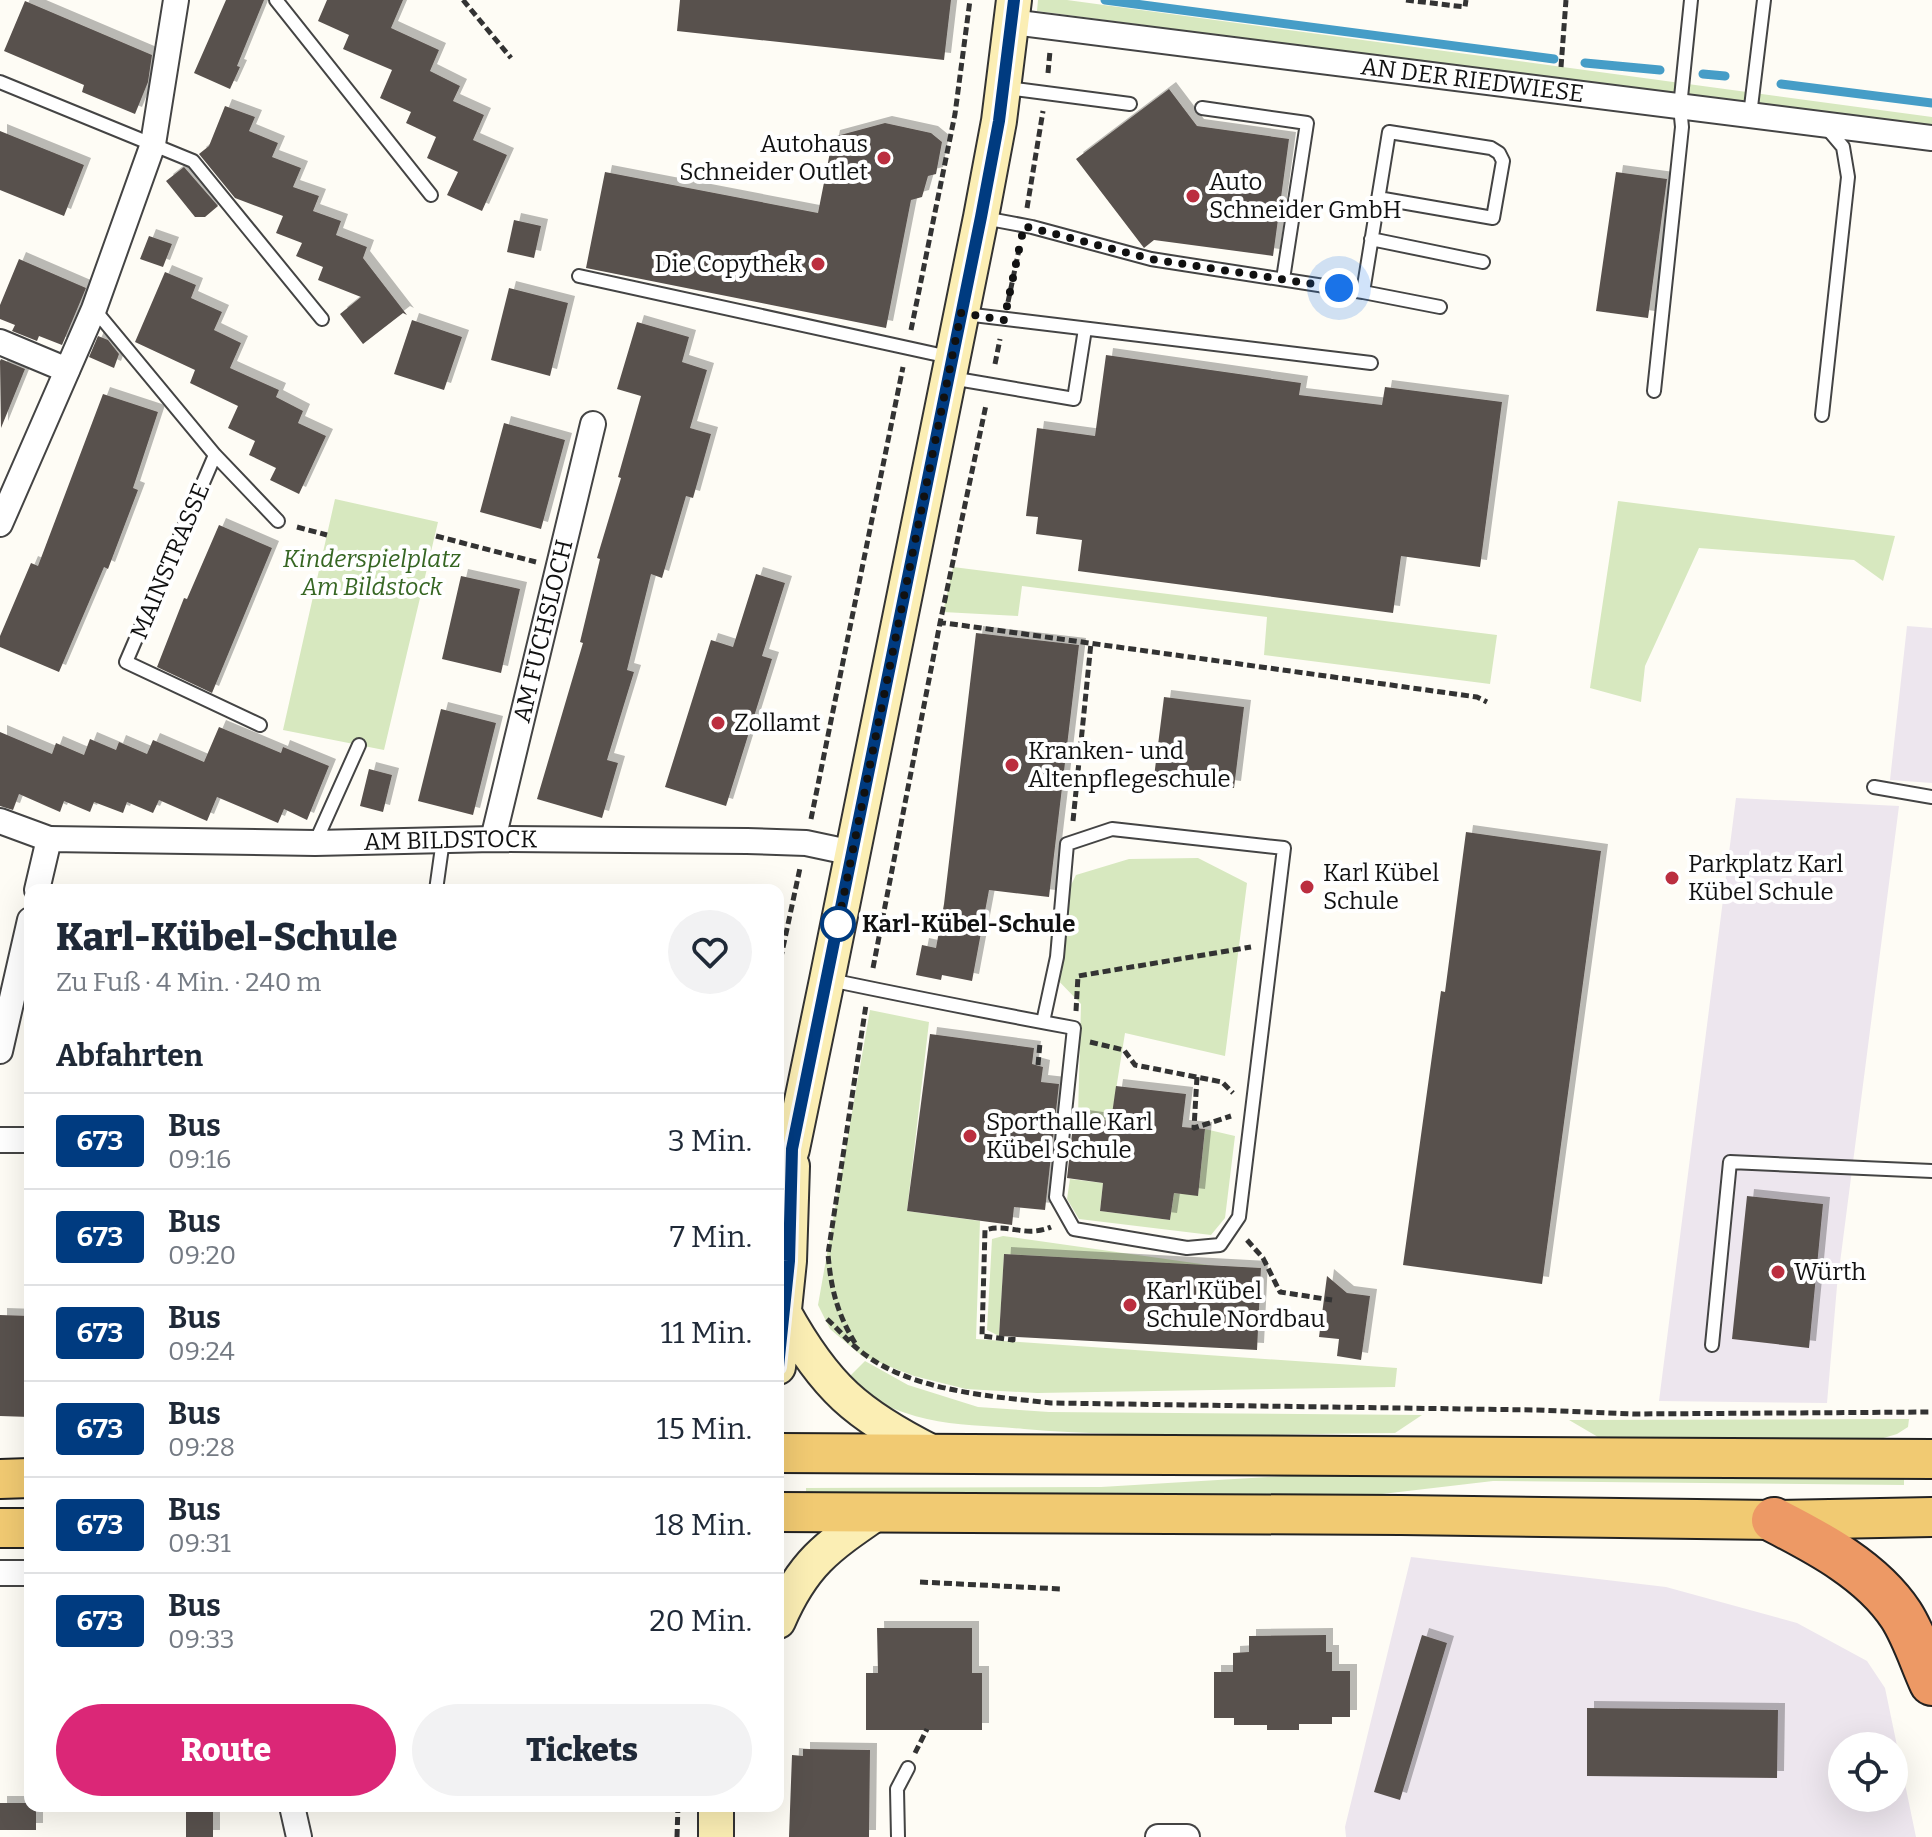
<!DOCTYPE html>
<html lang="de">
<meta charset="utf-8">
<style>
:root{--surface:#fff;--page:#f2f2f3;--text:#1f2937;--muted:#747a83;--line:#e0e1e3;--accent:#db2777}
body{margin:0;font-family:Bitter,serif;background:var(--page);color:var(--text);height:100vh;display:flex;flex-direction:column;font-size:30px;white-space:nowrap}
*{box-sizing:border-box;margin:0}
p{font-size:26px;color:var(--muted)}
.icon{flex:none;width:44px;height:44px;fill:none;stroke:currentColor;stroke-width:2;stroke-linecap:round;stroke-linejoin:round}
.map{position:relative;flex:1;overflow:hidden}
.side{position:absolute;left:24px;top:884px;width:760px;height:928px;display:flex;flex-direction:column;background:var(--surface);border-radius:16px;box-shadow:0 8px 32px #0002}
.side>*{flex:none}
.badge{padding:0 16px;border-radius:6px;font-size:28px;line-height:52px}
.fabs{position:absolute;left:1828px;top:1732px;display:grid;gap:16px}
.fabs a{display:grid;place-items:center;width:80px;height:80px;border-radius:50%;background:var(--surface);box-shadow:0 8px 32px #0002;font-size:40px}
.you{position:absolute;width:40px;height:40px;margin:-20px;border:6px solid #fff;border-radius:50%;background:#1a73e8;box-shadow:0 0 0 12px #1a73e833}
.map>.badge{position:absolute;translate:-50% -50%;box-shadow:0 0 0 4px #fff}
h2{padding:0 32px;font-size:30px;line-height:72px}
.round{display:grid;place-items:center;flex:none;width:84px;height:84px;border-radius:42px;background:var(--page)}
.summary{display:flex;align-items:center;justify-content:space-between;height:136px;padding:0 32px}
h1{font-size:38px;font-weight:800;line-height:60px}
.action{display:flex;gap:16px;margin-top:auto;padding:16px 32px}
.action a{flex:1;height:92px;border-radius:48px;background:var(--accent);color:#fff;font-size:32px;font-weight:800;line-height:92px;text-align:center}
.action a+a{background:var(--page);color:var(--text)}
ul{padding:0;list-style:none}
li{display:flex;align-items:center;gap:24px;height:96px;padding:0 32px;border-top:2px solid var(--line)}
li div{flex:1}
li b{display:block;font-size:30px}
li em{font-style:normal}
li .badge{min-width:88px;font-weight:700;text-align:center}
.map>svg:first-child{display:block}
.industrial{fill:#ede6ee;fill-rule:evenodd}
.green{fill:#d7e8bf}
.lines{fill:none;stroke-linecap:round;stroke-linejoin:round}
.stream{stroke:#469dc7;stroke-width:9}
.building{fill:#59514d;filter:url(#shadow)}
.lane-casing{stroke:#444;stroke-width:16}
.street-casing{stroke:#444;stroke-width:28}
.secondary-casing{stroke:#333;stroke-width:38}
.primary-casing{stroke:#222;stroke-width:42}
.highway-casing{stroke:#222;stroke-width:48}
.path{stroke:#333;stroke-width:5;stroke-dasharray:8 4;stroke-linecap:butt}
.lane{stroke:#fff;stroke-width:12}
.street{stroke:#fff;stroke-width:24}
.secondary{stroke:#fbeeb4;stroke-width:34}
.primary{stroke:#f1ca72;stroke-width:38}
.highway{stroke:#ed9965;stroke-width:44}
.line-casing{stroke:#fff;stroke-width:18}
.line{stroke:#003b80;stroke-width:12}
.walk{stroke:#111;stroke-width:8;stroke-dasharray:0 14.4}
.poi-dot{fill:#bb2e3f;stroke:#fff;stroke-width:3}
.stop-dot{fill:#fff;stroke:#003b80;stroke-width:4}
.labels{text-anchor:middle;stroke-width:8;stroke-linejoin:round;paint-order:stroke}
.street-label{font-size:24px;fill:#111;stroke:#fff}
.poi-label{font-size:24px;fill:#111;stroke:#fff;text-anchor:start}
.park-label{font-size:24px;font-style:italic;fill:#366623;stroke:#fff}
.stop-label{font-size:24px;font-weight:bold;fill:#111;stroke:#fff;text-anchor:start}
</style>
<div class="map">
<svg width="1932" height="1837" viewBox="0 0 1932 1837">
<defs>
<filter id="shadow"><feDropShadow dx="7" dy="-7" stdDeviation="0" flood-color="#0004"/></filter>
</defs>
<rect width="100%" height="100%" fill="#fefcf5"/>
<path class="industrial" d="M1907,626L1932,628V783L1890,780Z
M1736,798L1899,806L1837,1286L1827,1403L1659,1401Z
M1411,1557L1666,1587L1797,1623L1867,1661L1885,1688L1916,1837H1346L1345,1827ZM1842,1746H1894V1798H1842Z"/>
<path class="green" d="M1038,0H1067L1932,117V129L1037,11Z
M335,499L438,522L384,750L283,730Z
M1618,501L1895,536L1883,581L1854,560L1699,548L1645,666L1641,702L1590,688Z
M953,567L1497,635L1490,684L1264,655L1267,617L1022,586L1018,616L943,612Z
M1198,858L1247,883L1225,1056L1125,1033L1111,1121L1078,1116L1081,1004L1049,971L1051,925L1076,875L1129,859Z
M870,1010L929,1022L907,1211L980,1221L976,1339L1397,1368L1395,1387L1037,1393L966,1389L914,1376L862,1356L830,1329L818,1305Z
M1205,1129L1235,1136L1225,1218L1211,1235L1079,1219L1067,1199L1070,1179L1103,1183L1100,1211L1170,1220L1174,1193L1198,1195Z
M1003,1236L1215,1266L1004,1254L999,1336L987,1330L992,1239Z
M865,1361L908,1385L978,1407L1049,1412L1422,1415L1395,1433C1271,1434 1147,1439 1024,1429C992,1426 958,1426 927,1419C897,1412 869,1400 845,1381Z
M1909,1419L1908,1427L1897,1434L1870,1442L1598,1437L1569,1420Z
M1318,1474L1904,1478V1485L1493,1481L1365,1496L806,1494V1488L1101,1487Z"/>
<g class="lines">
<path class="stream" d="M1105,0L1554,59
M1585,63L1660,70
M1703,74L1725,76
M1781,84L1932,103"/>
</g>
<path class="building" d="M226,0H264L237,66L240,67L230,89L194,73Z
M327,0H403L391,28L439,50L430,71L460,86L453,101L484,115L473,140L507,155L482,211L447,195L458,172L427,158L436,137L406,123L411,112L380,98L392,70L343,49L349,35L318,21Z
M680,0H951L944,60L677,31Z
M25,1L152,55L148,82L135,114L82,92L84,85L4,51Z
M1169,89L1197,126L1289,139L1273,256L1154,240L1144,248L1076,159Z
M225,106L255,117L249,131L278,143L272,157L301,168L293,187L319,196L313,211L341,221L336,235L367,247L363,258L407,315L403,313L363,344L340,314L361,297L318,280L323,267L296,256L302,243L276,233L283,216L235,198L199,154L209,146Z
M885,123L931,133L942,142L936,174L928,176L922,197L911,200L886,328L586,268L605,172L818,213L833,137Z
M0,131L84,165L64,216L0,190Z
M184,167L218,206L205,217H195L166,181Z
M1616,172L1667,179L1648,318L1596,311Z
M514,220L541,226L534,258L507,252Z
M149,236L172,244L163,267L140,259Z
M19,259L86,288L62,345L39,336L37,341L12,331L15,325L0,319V305Z
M165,272L196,285L191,298L222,312L214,330L241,343L230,368L279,390L276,397L303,411L298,423L326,436L299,494L270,480L276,468L249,455L255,441L228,428L238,406L190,383L195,370L135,342Z
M509,288L568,303L550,376L491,360Z
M412,320L462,337L444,390L394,374Z
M637,322L689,337L682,362L707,370L690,428L711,434L693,498L686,496L662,578L651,574L627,670L634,672L607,760L618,763L602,818L537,799L583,643L580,642L600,559L597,558L621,478L618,477L641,396L617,389Z
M98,336L108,340L119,354L114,368L89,357Z
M1106,355L1301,383L1299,395L1382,405L1385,387L1502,402L1480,567L1401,556L1393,613L1078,571L1082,540L1036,534L1038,517L1026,516L1037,428L1095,436Z
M1,359L25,369L1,428L0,361Z
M103,394L158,412L133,488L138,490L108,569L104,567L59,672L0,647V636L31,563L38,566Z
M504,423L565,440L541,529L480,512Z
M219,525L272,548L212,693L157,667L184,598L187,599Z
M756,574L785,583L762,656L772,659L726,806L665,787L711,640L733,647Z
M461,576L520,589L501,673L442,659Z
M976,633L1079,645L1049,897L989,890L972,981L942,975L941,980L916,975L922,945L936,948L944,904Z
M1164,697L1244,707L1234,788L1154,777Z
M441,709L496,723L473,815L418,801Z
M219,727L281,753L283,747L329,766L307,820L284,809L278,823L217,797L207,821L159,800L153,813L127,802L123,813L94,802L90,812L64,801L60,812L19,794L13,810L0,806V732L52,754L56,743L84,755L90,739L116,750L119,742L147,754L153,740L204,762Z
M369,769L392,775L383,812L360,806Z
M1466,832L1601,851L1542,1284L1403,1265L1441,991L1445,992Z
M930,1034L1034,1048L1032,1064L1043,1067L1041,1082L1059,1084L1045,1210L1014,1207L1012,1225L907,1211Z
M1116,1086L1186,1094L1182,1127L1205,1129L1198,1196L1174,1193L1170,1220L1100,1211L1103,1183L1067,1178L1074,1116L1111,1121Z
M1747,1196L1823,1204L1809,1348L1732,1339Z
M1004,1254L1261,1268L1257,1350L999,1336Z
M1327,1276L1347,1293L1370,1296L1361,1360L1337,1356L1339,1339L1319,1337Z
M0,1315L30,1316V1417L0,1416Z
M877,1628H972V1673H982V1730H866V1673H878Z
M1326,1635V1652H1332V1671H1350V1717H1332V1724H1299V1730H1267V1725H1234V1718H1214V1672H1233V1653L1249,1652V1636Z
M1422,1635L1447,1643L1400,1800L1374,1792Z
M1587,1708L1778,1710L1777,1778L1587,1776Z
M803,1749L870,1750L869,1837H789L792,1755L803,1756Z
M0,1803H30V1806H36V1830H0Z
M186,1806H213V1837H186Z"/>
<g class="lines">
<g class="lane-casing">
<path id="lane" d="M276,0L431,195
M0,82L193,161L322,319
M1007,88L1130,104
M1202,108L1307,123L1283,279
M1750,115L1764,0
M984,218L1032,227L1151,259L1363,292L1389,132L1491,148L1499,153L1503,161L1493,218L1378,198
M1371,239L1483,262
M579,276L949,357
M1363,292L1440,307
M94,309L215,455L278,521
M965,314L1371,363
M951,378L1074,399L1085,329
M1654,391L1682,127L1680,107L1691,0
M1822,415L1848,177L1843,147L1826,127
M215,455L126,662L260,725
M1874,787L1932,797
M315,843L359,745
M436,890L443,840
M830,980C912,997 993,1013 1074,1028L1056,1197L1074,1229L1187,1248L1220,1245L1239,1217L1284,848L1112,829L1067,844L1057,957L1043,1022
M1712,1345L1730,1162L1932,1171
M898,1837L897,1789L908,1768"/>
</g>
<g class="street-casing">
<g id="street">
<path id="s1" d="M1012,22L1932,138"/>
<path d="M0,342L67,370"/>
<path d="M0,524L94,309L153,144L176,0"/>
<path d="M0,821L49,839"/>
<path id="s2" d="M493,839L593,424"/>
<path id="s3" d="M37,890L49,839L315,843L493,839L747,841L806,843L853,853"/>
<path d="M0,1051L30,920"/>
<path d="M0,1140H30"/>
<path d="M0,1573H30"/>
<path d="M292,1806L299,1837"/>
<path d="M1158,1837H1187"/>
</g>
</g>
<g class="secondary-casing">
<path id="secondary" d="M778,1192L792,1149L827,980L981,217L999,121L1014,0
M784,1313C825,1387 857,1415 933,1453
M778,1367L789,1261L792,1166
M778,1621C803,1563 827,1547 878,1512
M716,1837V1806"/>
</g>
<g class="primary-casing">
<path id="primary" d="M778,1453L1932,1459
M0,1479L30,1478
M778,1512L1401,1515L1774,1520L1932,1517
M0,1528H30"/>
</g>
<g class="highway-casing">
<path id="highway" d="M1774,1520C1819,1543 1872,1571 1901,1615C1914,1635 1922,1661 1932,1683"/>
</g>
<path class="path" d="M463,0L511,58
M1406,0L1465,7L1466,0
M1561,67L1566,0
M1048,73L1050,51
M1027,208L1043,111
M1008,302L1020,245
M911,330L955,114L970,0
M995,364L1000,339
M297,527L327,535
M436,536L536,562
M938,622L1477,697L1487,702
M811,819L903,367
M1073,821L1091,643
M873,968L940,623L986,405
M778,971L800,868
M1076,1011L1078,976L1251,947
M1090,1042L1124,1050L1135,1065L1222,1082L1233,1093
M1038,1065L1040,1043
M1197,1077L1194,1128L1231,1116
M1247,1240L1263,1258L1280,1292L1332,1300
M827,1319C838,1329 848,1341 859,1350C909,1391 989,1396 1051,1403L1537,1410L1633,1414L1932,1412
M1013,1337V1340L982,1336L985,1230C1009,1223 1025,1238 1051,1227
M855,1343C837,1313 831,1289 828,1254L866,1005
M920,1582L1061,1589
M915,1753L927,1729
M677,1837L678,1806"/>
<use href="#lane" class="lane"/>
<use href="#street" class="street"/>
<use href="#secondary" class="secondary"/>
<use href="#primary" class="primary"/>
<use href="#highway" class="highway"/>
</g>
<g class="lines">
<g class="line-casing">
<path id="line" d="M778,1367L789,1261L792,1149L981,217L999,121L1014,0"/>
</g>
<use href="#line" class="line"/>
<path class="walk" d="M838,924L837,929L961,313L1004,320L1024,226L1151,259L1339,288"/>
</g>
<g class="poi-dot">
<circle cx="884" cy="158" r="8"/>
<circle cx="1193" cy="196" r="8"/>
<circle cx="818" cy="264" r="8"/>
<circle cx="718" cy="723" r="8"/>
<circle cx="1012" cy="765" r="8"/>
<circle cx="1672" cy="878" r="8"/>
<circle cx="1307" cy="887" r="8"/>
<circle cx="970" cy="1136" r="8"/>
<circle cx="1778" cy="1272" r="8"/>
<circle cx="1130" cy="1305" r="8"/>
</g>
<circle class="stop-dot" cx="838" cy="924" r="16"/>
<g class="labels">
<g class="street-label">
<text dy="8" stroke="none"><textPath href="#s1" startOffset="464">AN DER RIEDWIESE</textPath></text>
<text transform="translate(170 561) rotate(-67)" y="8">MAINSTRASSE</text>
<text dy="8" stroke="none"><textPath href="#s2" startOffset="214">AM FUCHSLOCH</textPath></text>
<text dy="8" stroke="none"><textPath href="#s3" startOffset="454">AM BILDSTOCK</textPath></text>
</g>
<g class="poi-label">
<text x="868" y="152" text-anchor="end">Autohaus<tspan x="868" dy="28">Schneider Outlet</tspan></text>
<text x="1209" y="190">Auto<tspan x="1209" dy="28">Schneider GmbH</tspan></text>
<text x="802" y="272" text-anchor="end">Die Copythek</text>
<text x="734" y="731">Zollamt</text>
<text x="1028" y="759">Kranken- und<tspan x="1028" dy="28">Altenpflegeschule</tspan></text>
<text x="1688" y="872">Parkplatz Karl<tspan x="1688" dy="28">Kübel Schule</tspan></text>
<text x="1323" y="881">Karl Kübel<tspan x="1323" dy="28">Schule</tspan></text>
<text x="986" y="1130">Sporthalle Karl<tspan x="986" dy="28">Kübel Schule</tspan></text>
<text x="1794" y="1280">Würth</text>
<text x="1146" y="1299">Karl Kübel<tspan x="1146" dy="28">Schule Nordbau</tspan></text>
</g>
<g class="park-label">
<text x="372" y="567">Kinderspielplatz<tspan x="372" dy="28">Am Bildstock</tspan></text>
</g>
<g class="stop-label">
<text x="862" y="932">Karl-Kübel-Schule</text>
</g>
</g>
</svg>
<div class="fabs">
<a><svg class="icon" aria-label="locate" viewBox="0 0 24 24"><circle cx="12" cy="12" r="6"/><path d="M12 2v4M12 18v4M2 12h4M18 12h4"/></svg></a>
</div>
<div class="you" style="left:1339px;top:288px"></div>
<section class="side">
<div class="summary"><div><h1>Karl-Kübel-Schule</h1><p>Zu Fuß · 4 Min. · 240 m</p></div><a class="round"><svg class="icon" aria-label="heart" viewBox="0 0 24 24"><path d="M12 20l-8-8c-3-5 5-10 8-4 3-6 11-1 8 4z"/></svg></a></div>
<h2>Abfahrten</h2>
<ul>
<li><span class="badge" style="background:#003b80;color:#fff">673</span><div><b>Bus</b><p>09:16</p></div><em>3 Min.</em></li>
<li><span class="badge" style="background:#003b80;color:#fff">673</span><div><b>Bus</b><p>09:20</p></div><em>7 Min.</em></li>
<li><span class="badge" style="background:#003b80;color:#fff">673</span><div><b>Bus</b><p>09:24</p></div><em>11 Min.</em></li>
<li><span class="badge" style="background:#003b80;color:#fff">673</span><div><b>Bus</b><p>09:28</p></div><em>15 Min.</em></li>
<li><span class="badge" style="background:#003b80;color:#fff">673</span><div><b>Bus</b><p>09:31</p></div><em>18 Min.</em></li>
<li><span class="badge" style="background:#003b80;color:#fff">673</span><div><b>Bus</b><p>09:33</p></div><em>20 Min.</em></li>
</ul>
<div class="action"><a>Route</a><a>Tickets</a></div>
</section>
</div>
